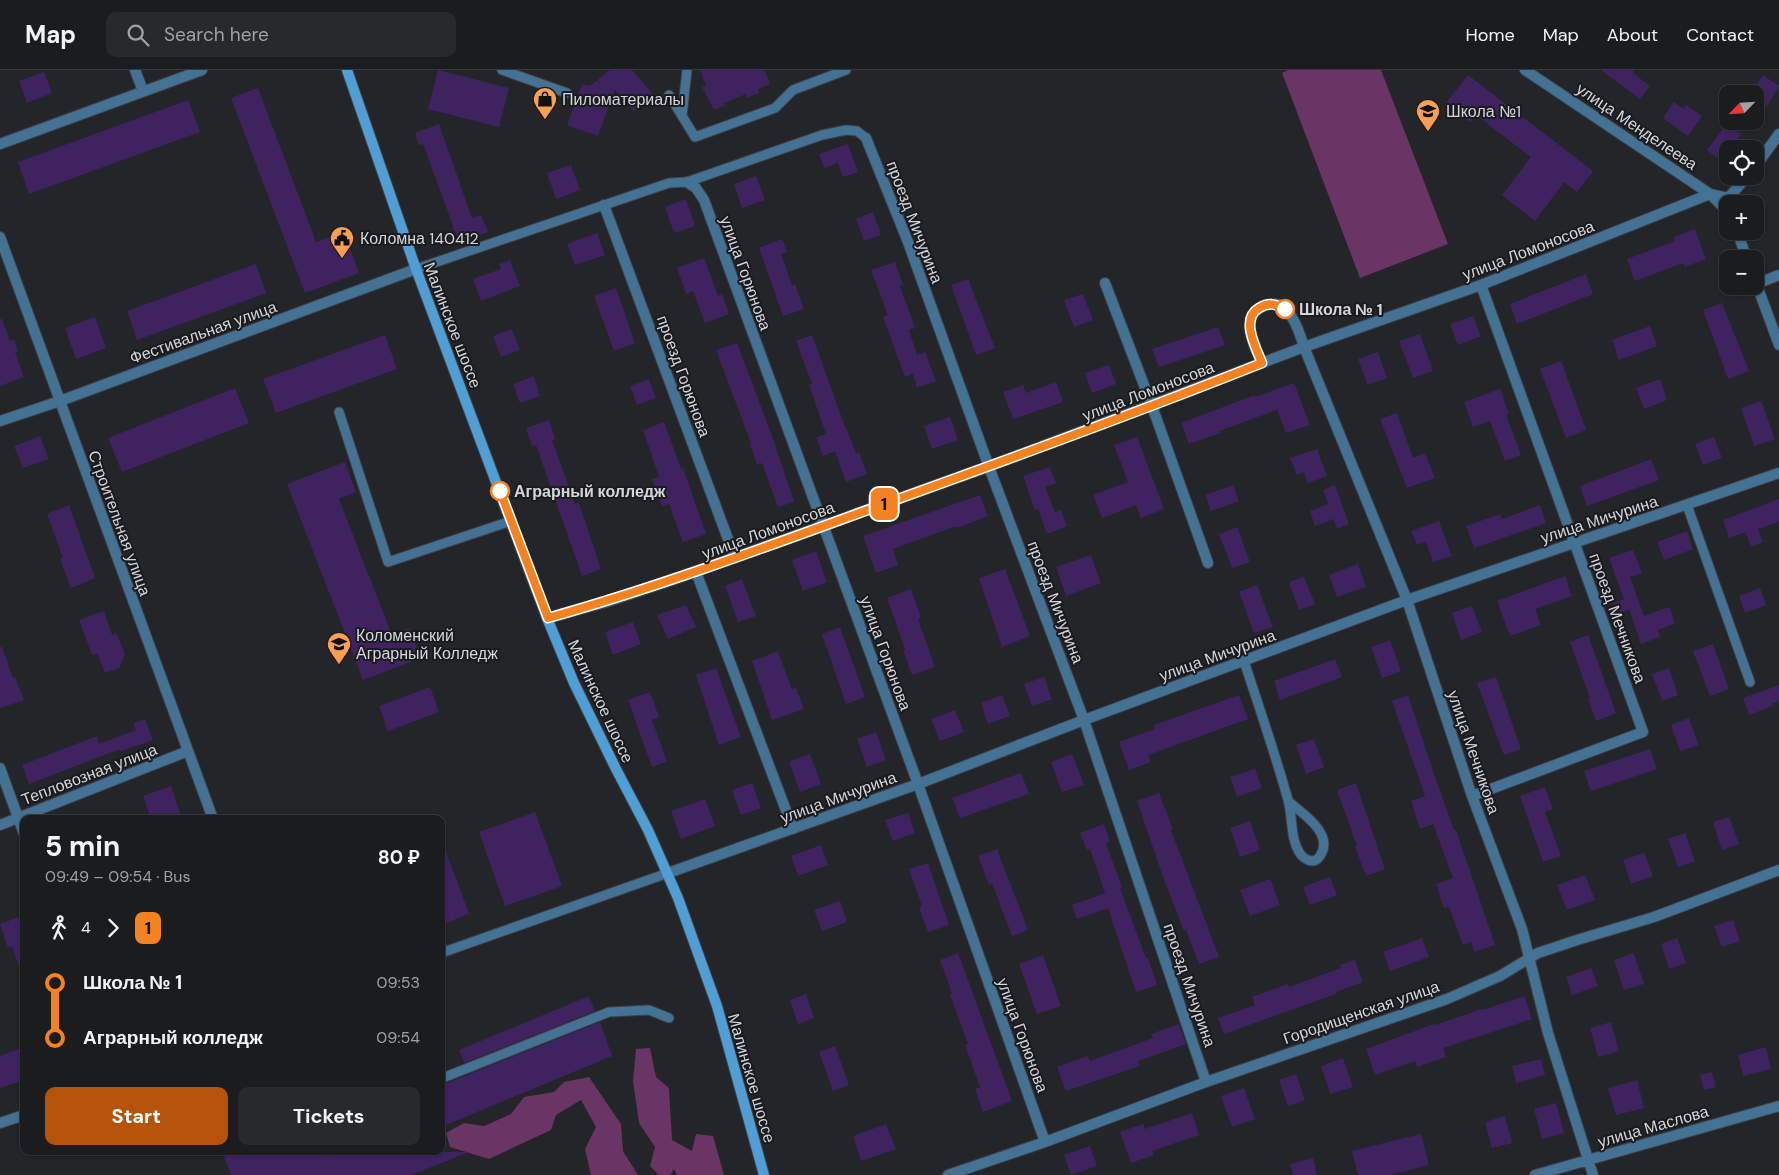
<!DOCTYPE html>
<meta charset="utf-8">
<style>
:root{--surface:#1a1c1e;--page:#27292b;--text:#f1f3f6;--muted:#9fa1a4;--line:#383a3c;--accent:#b45309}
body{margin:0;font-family:"DM Sans",sans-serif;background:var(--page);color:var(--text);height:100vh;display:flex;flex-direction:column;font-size:19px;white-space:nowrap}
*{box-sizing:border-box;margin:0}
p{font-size:16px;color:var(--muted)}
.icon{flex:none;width:28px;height:28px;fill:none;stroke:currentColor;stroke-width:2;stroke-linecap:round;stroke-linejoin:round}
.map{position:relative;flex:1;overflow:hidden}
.panel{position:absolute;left:20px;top:745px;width:425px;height:340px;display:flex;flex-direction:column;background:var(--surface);border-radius:10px;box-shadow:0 1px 4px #0004,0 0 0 1px var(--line)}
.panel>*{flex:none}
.badge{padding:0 10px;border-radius:8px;font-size:18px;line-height:32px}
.needle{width:32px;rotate:245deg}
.tools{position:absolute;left:1719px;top:15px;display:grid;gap:10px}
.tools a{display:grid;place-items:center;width:45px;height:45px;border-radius:10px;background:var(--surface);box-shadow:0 1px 4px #0004,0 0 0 1px var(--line);font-size:25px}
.map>.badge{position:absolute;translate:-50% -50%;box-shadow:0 0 0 2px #fff}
.legs{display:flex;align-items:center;gap:8px;height:55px;padding:0 25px;font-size:16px}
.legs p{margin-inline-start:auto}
.headline{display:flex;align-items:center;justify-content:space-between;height:85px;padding:0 25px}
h1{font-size:28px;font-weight:700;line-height:38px}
.button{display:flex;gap:10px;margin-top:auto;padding:10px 25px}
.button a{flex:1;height:58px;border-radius:10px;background:var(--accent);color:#fff;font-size:20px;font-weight:700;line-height:58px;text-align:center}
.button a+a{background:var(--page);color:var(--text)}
ul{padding:0 25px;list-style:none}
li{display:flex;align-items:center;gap:18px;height:55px;font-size:19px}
li i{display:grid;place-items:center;width:8px;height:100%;margin:0 6px;background:currentColor}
li i::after{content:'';width:12px;height:12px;margin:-6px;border:4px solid;border-radius:50%;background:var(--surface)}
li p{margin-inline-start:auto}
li:first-child i{background:linear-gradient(#0000 50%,currentColor 0)}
li:last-child i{background:linear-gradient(currentColor 50%,#0000 0)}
header{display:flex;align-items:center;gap:30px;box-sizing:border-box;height:70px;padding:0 25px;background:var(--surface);border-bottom:1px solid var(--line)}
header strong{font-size:24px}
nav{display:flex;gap:28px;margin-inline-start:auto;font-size:18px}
.search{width:350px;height:45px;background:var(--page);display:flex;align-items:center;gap:12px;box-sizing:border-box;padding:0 18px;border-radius:10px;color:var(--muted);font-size:19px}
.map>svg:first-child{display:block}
.green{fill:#6a3465}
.building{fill:#3f2361}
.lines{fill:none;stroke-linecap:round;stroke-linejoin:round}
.lane-casing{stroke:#404144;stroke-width:11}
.street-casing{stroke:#404144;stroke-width:12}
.secondary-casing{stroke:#404144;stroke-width:12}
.lane{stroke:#437295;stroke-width:9}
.street{stroke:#437295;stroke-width:10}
.secondary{stroke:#4f9ed5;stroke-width:10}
.line-1-casing{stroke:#fff;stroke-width:11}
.line-1{stroke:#f58220;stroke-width:8}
.stop-1-dot{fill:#fff;stroke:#f58220;stroke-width:2.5}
.labels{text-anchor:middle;stroke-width:4;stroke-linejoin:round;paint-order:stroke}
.poi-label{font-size:16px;fill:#d6d6d9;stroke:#1a1b1f;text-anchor:start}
.street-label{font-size:16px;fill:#d6d6d9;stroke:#1a1b1f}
.stop-label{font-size:16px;font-weight:bold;fill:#d6d6d9;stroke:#1a1b1f;text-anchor:start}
</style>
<header>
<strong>Map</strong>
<div class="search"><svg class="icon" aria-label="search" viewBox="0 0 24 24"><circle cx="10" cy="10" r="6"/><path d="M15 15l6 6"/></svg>Search here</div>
<nav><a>Home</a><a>Map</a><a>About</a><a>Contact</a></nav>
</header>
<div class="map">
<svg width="1779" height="1105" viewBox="0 0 1779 1105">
<rect width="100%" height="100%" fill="#232528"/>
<path class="green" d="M1288,0H1381L1448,174L1360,208L1282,3Z
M650,978L656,1007L669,1018L672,1070L692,1081L696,1064L713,1066L724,1105H677L674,1099L670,1105H659L650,1096L655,1077L639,1053L633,1011L636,979Z
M589,1007L621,1054L623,1081L638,1105H591L585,1079L596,1057L581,1030L556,1045L551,1060L489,1089L450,1077L446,1063L464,1053L484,1056L511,1044L524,1027L554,1022L564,1012Z"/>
<path class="building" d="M438,0L509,18L499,57L428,39Z
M610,0H632L654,25L634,42L615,20L598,66L567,55L582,14L590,16Z
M700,0H764L770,14L758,19L759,23L747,28L746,24L724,33L725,36L714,40L702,17L706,16Z
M1601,0H1633V3L1650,16L1640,29Z
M44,2L52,23L27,33L19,11Z
M1468,5L1593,101L1577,122L1564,112L1535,151L1502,125L1531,87L1476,45L1470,52L1446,33Z
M1763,5L1779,16L1765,39L1755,32V17Z
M258,18L316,172L344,162L359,203L305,223L231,28Z
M188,30L200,62L29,124L18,92Z
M1674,32L1684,39L1686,35L1702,46L1688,66L1663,48Z
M1727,53L1741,64L1730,79H1728V82L1721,91L1707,80Z
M439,54L472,148L481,145L488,162L459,172L423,74L419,75L415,63Z
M848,74L858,102L843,107L838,93L824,98L819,84Z
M571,95L580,120L556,129L547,103Z
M756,106L765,130L742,138L734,114Z
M686,129L695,156L674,163L665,137Z
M873,142L881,165L864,171L856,149Z
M1695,159L1706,189L1685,197L1683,193L1635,211L1627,189L1675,171L1674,167Z
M597,163L605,185L575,195L567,174Z
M782,169L787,182L781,184L792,215L795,214L804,239L783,246L759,178Z
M704,188L718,226L722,224L729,244L705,253L693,221L686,224L677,198Z
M510,190L520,216L481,231L473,209L501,199L499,194Z
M895,192L903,215L900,216L915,258L909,260L917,285L925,282L936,311L917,318L913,304L905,307L883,247L888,245L871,200Z
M256,194L266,223L137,270L127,241Z
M1586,204L1593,224L1517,254L1510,234Z
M968,209L995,278L976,285L951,215Z
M616,218L635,273L614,281L594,226Z
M1083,224L1093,250L1074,257L1064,230Z
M1722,233L1749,301L1728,309L1703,240Z
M1473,246L1481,266L1458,275L1450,254Z
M95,247L106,278L76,289L65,258Z
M0,249H2L10,271L14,269L18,281L15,282L24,307L0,316Z
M1650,256L1657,276L1619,290L1612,270Z
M1218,257L1225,275L1159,297L1152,279Z
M512,259L520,280L501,287L493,266Z
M1420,264L1433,301L1413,308L1399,271Z
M385,265L397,299L276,343L263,309Z
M812,265L845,357H846L856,383L859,382L867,404L846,412L835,381L823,386L816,367L826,364L809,315L812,314L796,271Z
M737,273L772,366L794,432L778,437L762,393L757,395L750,374L751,373L716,280Z
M1378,282L1387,308L1368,315L1358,289Z
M1561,291L1586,360L1566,368L1540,299Z
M1109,295L1116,314L1092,323L1085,303Z
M534,306L540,326L520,333L513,314Z
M649,309L656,328L637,335L630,316Z
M1660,309L1667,330L1644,339L1636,318Z
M1056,312L1063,332L1013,349L1003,322L1023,315L1026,323Z
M1294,313L1310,355L1286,363L1277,340L1219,361L1220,363L1189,374L1181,353L1255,325V327Z
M235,318L249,353L122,402L108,368Z
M1500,319L1509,344L1506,345L1521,385L1505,391L1490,351L1473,357L1464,332Z
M1761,331L1775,369L1754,376L1741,338Z
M1397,343L1413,388L1425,383L1435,408L1407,418L1380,349Z
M950,347L958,370L932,379L924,356Z
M549,350L555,369L552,370L575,434L579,433L601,499L582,506L536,375L532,377L526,358Z
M664,352L681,399L683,398L706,464L683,472L669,434L662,436L652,409L659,407L643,360Z
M40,366L49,389L23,398L14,376Z
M1137,367L1164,439L1141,448L1136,435L1102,448L1093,425L1128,412L1114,375Z
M1714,367L1722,388L1703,395L1695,374Z
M1317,379L1327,406L1308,413L1304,402L1297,405L1290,388Z
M1651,389L1659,410L1587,436L1580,416Z
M345,392L356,422L339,429L392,565L409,558L421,588L363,610L287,414Z
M1050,397L1056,413L1045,417L1055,442L1061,440L1067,456L1047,464L1038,439L1035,440L1023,406Z
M1233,415L1239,431L1211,441L1205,425Z
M1335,415L1349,454L1337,459L1334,449L1315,456L1310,441L1328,434L1323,420Z
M980,425L988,446L957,458L956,456L893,479L898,495L876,503L863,466Z
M1779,429V452L1758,459L1763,472L1751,477L1746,462L1729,468L1723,450Z
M69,435L95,508L71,518L60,489L63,488L47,444Z
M1540,435L1546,453L1474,478L1466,456L1500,444L1502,449Z
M1439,451L1452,486L1433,492L1426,472L1417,475L1411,461Z
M1237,457L1250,492L1232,498L1219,464Z
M1687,461L1693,479L1664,490L1657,472Z
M1633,480L1642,503L1630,507L1644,546L1669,537L1675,553L1658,560L1660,567L1641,574L1629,540L1617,544L1613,533L1624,529L1609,488Z
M816,481L827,512L803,521L792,490Z
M1091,485L1101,513L1066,526L1056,497Z
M1358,494L1366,517L1337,527L1329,505Z
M1005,499L1030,566L1002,577L979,508Z
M1565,506L1572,526L1535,539L1541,555L1510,566L1497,531Z
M1304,507L1315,534L1299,540L1289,512Z
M742,509L756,546L738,552L725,516Z
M1257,515L1273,557L1254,563L1239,522Z
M1760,518L1766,535L1745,543L1739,526Z
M911,519L921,548L918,549L935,597L912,605L903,580L905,579L887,528Z
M686,535L696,557L668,569L657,545Z
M1472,536L1482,562L1461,570L1452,543Z
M104,541L112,565L116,563L125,584L119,598L105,603L97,583L92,585L79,550Z
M633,552L641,574L613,585L605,562Z
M840,557L865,627L846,634L822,564Z
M1588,565L1616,643L1596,651L1588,629L1590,628L1570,572Z
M1390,570L1401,601L1382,608L1371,577Z
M1713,574L1729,619L1710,626L1693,581Z
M0,577H2L13,608L15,607L24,630L0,638Z
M778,581L792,619L796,618L804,639L772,650L752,591Z
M1335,589L1342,607L1280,630L1274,611Z
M716,598L741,667L719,675L696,605Z
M1669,598L1678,625L1662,631L1652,604Z
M1044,607L1052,629L1032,636L1024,614Z
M1496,607L1521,679L1504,685L1477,613Z
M1779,615V632L1772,633L1773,636L1749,645L1743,628Z
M430,617L439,642L388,661L379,636Z
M650,622L659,647L652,650L667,691L652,697L628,630Z
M1002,625L1010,646L988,654L981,633Z
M1239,625L1248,649L1148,685L1151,692L1129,700L1119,672L1155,659L1154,655Z
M1408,625L1434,704L1454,760H1456L1495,875L1474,882L1471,872L1463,875L1449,837L1444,838L1436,814L1453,808L1433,754L1420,759L1411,731L1425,726L1392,631Z
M955,640L964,662L940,671L931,649Z
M1689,648L1699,675L1680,681L1671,655Z
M145,649L153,670L121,681L120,679L29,714L22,695L97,666L99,674L136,660L133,653Z
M876,662L886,690L867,697L857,669Z
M1314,669L1324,697L1306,704L1296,675Z
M1650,679L1657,699L1591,721L1584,701Z
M810,684L821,714L800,722L789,692Z
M1072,684L1084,715L1062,722L1051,692Z
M1255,699L1262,718L1237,727L1230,707Z
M1021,703L1029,724L960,748L952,728Z
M752,713L761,738L741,745L732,720Z
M1356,713L1385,799L1366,806L1355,777L1357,776L1337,720Z
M171,716L182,749H151L143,726Z
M1545,717L1553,739L1545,742L1561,786L1543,792L1520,726Z
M1159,723L1173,759L1171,760L1219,887L1199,894L1186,860L1184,861L1163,807L1137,731Z
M705,729L715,756L681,769L671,741Z
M535,742L562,816L505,836L479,762Z
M908,743L915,763L893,771L885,750Z
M1729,747L1739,774L1722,780L1713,752Z
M1250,751L1260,780L1240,787L1230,758Z
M1104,754L1110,771L1106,773L1122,817L1120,818L1146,888H1148L1157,915L1136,922L1108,838L1077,849L1072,835L1105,823L1090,779L1087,780L1080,763Z
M1685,763L1695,791L1678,797L1668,769Z
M441,773H443L469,844L441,855Z
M821,775L828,795L798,806L791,786Z
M997,779L1028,860L1012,866L992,813L989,815L978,786Z
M1644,783L1653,806L1631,814L1623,790Z
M928,793L949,855L928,862L919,838L922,836L909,799Z
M1585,805L1595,830L1567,840L1557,815Z
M1330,807L1337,825L1310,835L1303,817Z
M1270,809L1280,835L1250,846L1240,820Z
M840,831L847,852L822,861L814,840Z
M24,845V905H22L12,876L8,878L0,854Z
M1733,850L1740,871L1722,877L1714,856Z
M1422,868L1429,887L1390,901L1383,882Z
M1677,868L1686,893L1669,899L1661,874Z
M958,883L1012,1031L983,1042L975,1019L980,1017L965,975L968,974L950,924L952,923L940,890Z
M1634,883L1644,914L1624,920L1614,890Z
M1043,885L1061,936L1037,944L1019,894Z
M1355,890L1363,912L1336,922V924L1224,964L1218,948L1255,935L1252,927L1288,914L1289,917L1341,898L1340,895Z
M1591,898L1598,916L1572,925L1566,907Z
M806,924L814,948L798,954L790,930Z
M589,926L595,941L464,993L459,980Z
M1524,926L1532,949L1443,978L1446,987L1417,997L1415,991L1375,1005L1366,979L1434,954L1435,955L1482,939L1483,940Z
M600,952L612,986L441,1057V1012L447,1013Z
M1611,952L1619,981L1598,987L1590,958Z
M1179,954L1186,974L1138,991L1140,996L1066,1021L1057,997L1088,986L1090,991L1153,968L1151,964Z
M835,976L849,1015L833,1021L819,982Z
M24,977V1010L0,1018V986Z
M1766,977L1771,999L1743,1006L1738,985Z
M1343,988L1353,1017L1330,1024L1321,996Z
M1541,989L1545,1005L1516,1013L1512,996Z
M1712,1002L1716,1017L1704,1020L1700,1005Z
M1296,1004L1305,1030L1288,1036L1279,1010Z
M1637,1010L1644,1038L1616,1045L1608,1018Z
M1244,1018L1255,1049L1232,1057L1221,1026Z
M1556,1033L1564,1063L1542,1069L1534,1039Z
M1192,1043L1199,1065L1152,1081L1154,1085L1131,1093L1120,1062L1143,1054L1145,1059Z
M1505,1046L1512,1073L1492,1078L1485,1052Z
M886,1054L896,1079L861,1091L853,1066Z
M1421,1064L1429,1095L1390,1105H1358L1352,1081Z
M1090,1076L1097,1096L1071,1105L1064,1085Z
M222,1081H326L327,1087L341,1081L469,1082L411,1105H231Z
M1313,1088L1317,1105H1293L1290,1094Z"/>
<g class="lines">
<g class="lane-casing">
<path id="lane" d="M502,0L567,23
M669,25L695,67L775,38L793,20L846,0
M682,46L687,0
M416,199L669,113L687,112L822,65L846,60L857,61L866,68
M339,342L388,492L511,451
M1687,435L1750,612
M1244,591C1259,637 1275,683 1288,730C1293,747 1290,767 1299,782C1304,790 1314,795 1320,786C1335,764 1302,743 1289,732
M441,883L668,803
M445,1007L609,942L649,940L669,948"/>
</g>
<g class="street-casing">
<path id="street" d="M135,0L143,21
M1525,0L1710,124L1728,142
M866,68L908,172L989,397L1084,650L1206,1012
M0,74L202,0
M1755,97L1779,64
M687,112L696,118L704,130L918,714L1045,1072
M604,135L735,488
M1737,161L1747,189
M0,167L213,749
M1755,210L1779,275
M1105,213L1152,336L1208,493
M1756,214L1779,205
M1262,293C1257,281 1246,262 1251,249C1253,242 1259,238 1264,236C1288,225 1299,260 1304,277L1407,530L1472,726L1522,859L1548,963L1593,1105
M0,351L60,331L416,199
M696,502L793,759
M547,548L606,532L680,507L998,393L1304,277L1481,215L1710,124L1728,128L1748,106
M0,698L24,764
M1472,726L1643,662L1481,215
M0,755L188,681
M668,803L918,714L1084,650L1407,530L1779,403
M0,1053L24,1045
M948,1105L1045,1072L1206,1012L1447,929L1500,906L1538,883L1577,870L1654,847L1779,800
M1535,1105L1779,1036"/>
</g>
<g class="secondary-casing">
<path id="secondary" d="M347,0L416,199L547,548L574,613L616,699L648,760L678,828L717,936L764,1105"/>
</g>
<use href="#lane" class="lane"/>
<use href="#street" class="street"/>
<use href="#secondary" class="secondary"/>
</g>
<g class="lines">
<g class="line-1-casing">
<path id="line-1" d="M500,421L548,548C654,518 758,480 862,442C996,394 1129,346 1262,293C1256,278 1240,249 1259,238C1269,232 1275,234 1285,239"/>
</g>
<use href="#line-1" class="line-1"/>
</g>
<defs>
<g id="shop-pin" transform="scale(1.25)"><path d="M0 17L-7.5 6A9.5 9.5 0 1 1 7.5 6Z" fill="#fa9f4f" stroke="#1a1b1f"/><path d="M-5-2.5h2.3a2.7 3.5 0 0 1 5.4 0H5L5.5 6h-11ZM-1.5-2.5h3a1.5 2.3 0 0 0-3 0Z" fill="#111"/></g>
<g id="school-pin" transform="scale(1.25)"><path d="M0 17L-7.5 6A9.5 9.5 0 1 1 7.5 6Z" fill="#fa9f4f" stroke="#1a1b1f"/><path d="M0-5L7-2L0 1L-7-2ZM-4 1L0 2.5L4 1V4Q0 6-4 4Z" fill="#111"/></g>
<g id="civic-pin" transform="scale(1.25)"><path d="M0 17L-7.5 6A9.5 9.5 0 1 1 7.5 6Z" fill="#fa9f4f" stroke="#1a1b1f"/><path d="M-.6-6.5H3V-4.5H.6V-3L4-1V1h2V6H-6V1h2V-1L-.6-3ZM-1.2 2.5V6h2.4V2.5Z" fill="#111"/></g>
<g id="university-pin" transform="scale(1.25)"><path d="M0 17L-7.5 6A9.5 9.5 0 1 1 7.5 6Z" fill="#fa9f4f" stroke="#1a1b1f"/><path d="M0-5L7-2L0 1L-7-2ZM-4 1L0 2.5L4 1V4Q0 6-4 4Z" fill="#111"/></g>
</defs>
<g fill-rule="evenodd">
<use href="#shop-pin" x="545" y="29"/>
<use href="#school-pin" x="1428" y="41"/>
<use href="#civic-pin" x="342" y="168"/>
<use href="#university-pin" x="339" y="574"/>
</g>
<g class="stop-1-dot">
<circle cx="1285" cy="239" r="9"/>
<circle cx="500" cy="421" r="9"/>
</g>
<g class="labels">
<g class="poi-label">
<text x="562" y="35">Пиломатериалы</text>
<text x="1446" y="47">Школа №1</text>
<text x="360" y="174">Коломна 140412</text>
<text x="356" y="571">Коломенский<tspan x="356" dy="18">Аграрный Колледж</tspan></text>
</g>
<g class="street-label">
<text transform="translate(1637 56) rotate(34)" y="6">улица Менделеева</text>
<text transform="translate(915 152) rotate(69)" y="6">проезд Мичурина</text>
<text transform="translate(1528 180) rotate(-21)" y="6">улица Ломоносова</text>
<text transform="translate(746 203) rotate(70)" y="6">улица Горюнова</text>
<text transform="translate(453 255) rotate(69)" y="6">Малинское шоссе</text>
<text transform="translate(203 262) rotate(-20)" y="6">Фестивальная улица</text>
<text transform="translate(684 306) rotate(70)" y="6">проезд Горюнова</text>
<text transform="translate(1148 321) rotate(-21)" y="6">улица Ломоносова</text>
<text transform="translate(1599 449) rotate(-18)" y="6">улица Мичурина</text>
<text transform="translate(120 453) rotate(70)" y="6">Строительная улица</text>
<text transform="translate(768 460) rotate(-20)" y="6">улица Ломоносова</text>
<text transform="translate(1056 532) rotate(69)" y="6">проезд Мичурина</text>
<text transform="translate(1618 548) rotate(70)" y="6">проезд Мечникова</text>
<text transform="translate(886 583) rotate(70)" y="6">улица Горюнова</text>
<text transform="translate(1217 585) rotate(-20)" y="6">улица Мичурина</text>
<text transform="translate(601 631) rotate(65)" y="6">Малинское шоссе</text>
<text transform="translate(1474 682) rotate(71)" y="6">улица Мечникова</text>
<text transform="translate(89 704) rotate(-21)" y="6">Тепловозная улица</text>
<text transform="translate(838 727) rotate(-20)" y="6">улица Мичурина</text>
<text transform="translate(1190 915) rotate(71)" y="6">проезд Мичурина</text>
<text transform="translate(1361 942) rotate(-19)" y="6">Городищенская улица</text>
<text transform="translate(1023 965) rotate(70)" y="6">улица Горюнова</text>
<text transform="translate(752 1008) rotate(74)" y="6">Малинское шоссе</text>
<text transform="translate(1653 1056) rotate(-16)" y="6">улица Маслова</text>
</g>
<g class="stop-label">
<text x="1299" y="245">Школа № 1</text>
<text x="514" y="427">Аграрный колледж</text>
</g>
</g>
</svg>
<div class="tools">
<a><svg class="needle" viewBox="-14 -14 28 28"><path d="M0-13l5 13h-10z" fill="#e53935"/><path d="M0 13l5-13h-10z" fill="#9fa1a4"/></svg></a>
<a><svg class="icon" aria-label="locate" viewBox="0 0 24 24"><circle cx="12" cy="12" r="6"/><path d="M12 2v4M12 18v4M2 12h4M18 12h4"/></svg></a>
<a>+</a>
<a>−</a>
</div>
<b class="badge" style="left:884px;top:434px;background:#f58220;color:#111">1</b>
<section class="panel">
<div class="headline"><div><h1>5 min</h1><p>09:49 – 09:54 · Bus</p></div><b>80 ₽</b></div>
<div class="legs"><svg class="icon" aria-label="walk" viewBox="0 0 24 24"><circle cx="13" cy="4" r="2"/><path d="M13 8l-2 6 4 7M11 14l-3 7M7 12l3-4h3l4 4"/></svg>4<svg class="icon" aria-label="forward" viewBox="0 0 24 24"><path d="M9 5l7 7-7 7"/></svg><b class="badge" style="background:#f58220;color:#111">1</b></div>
<ul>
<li><i style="color:#f58220"></i><b>Школа № 1</b><p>09:53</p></li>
<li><i style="color:#f58220"></i><b>Аграрный колледж</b><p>09:54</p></li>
</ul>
<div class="button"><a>Start</a><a>Tickets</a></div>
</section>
</div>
